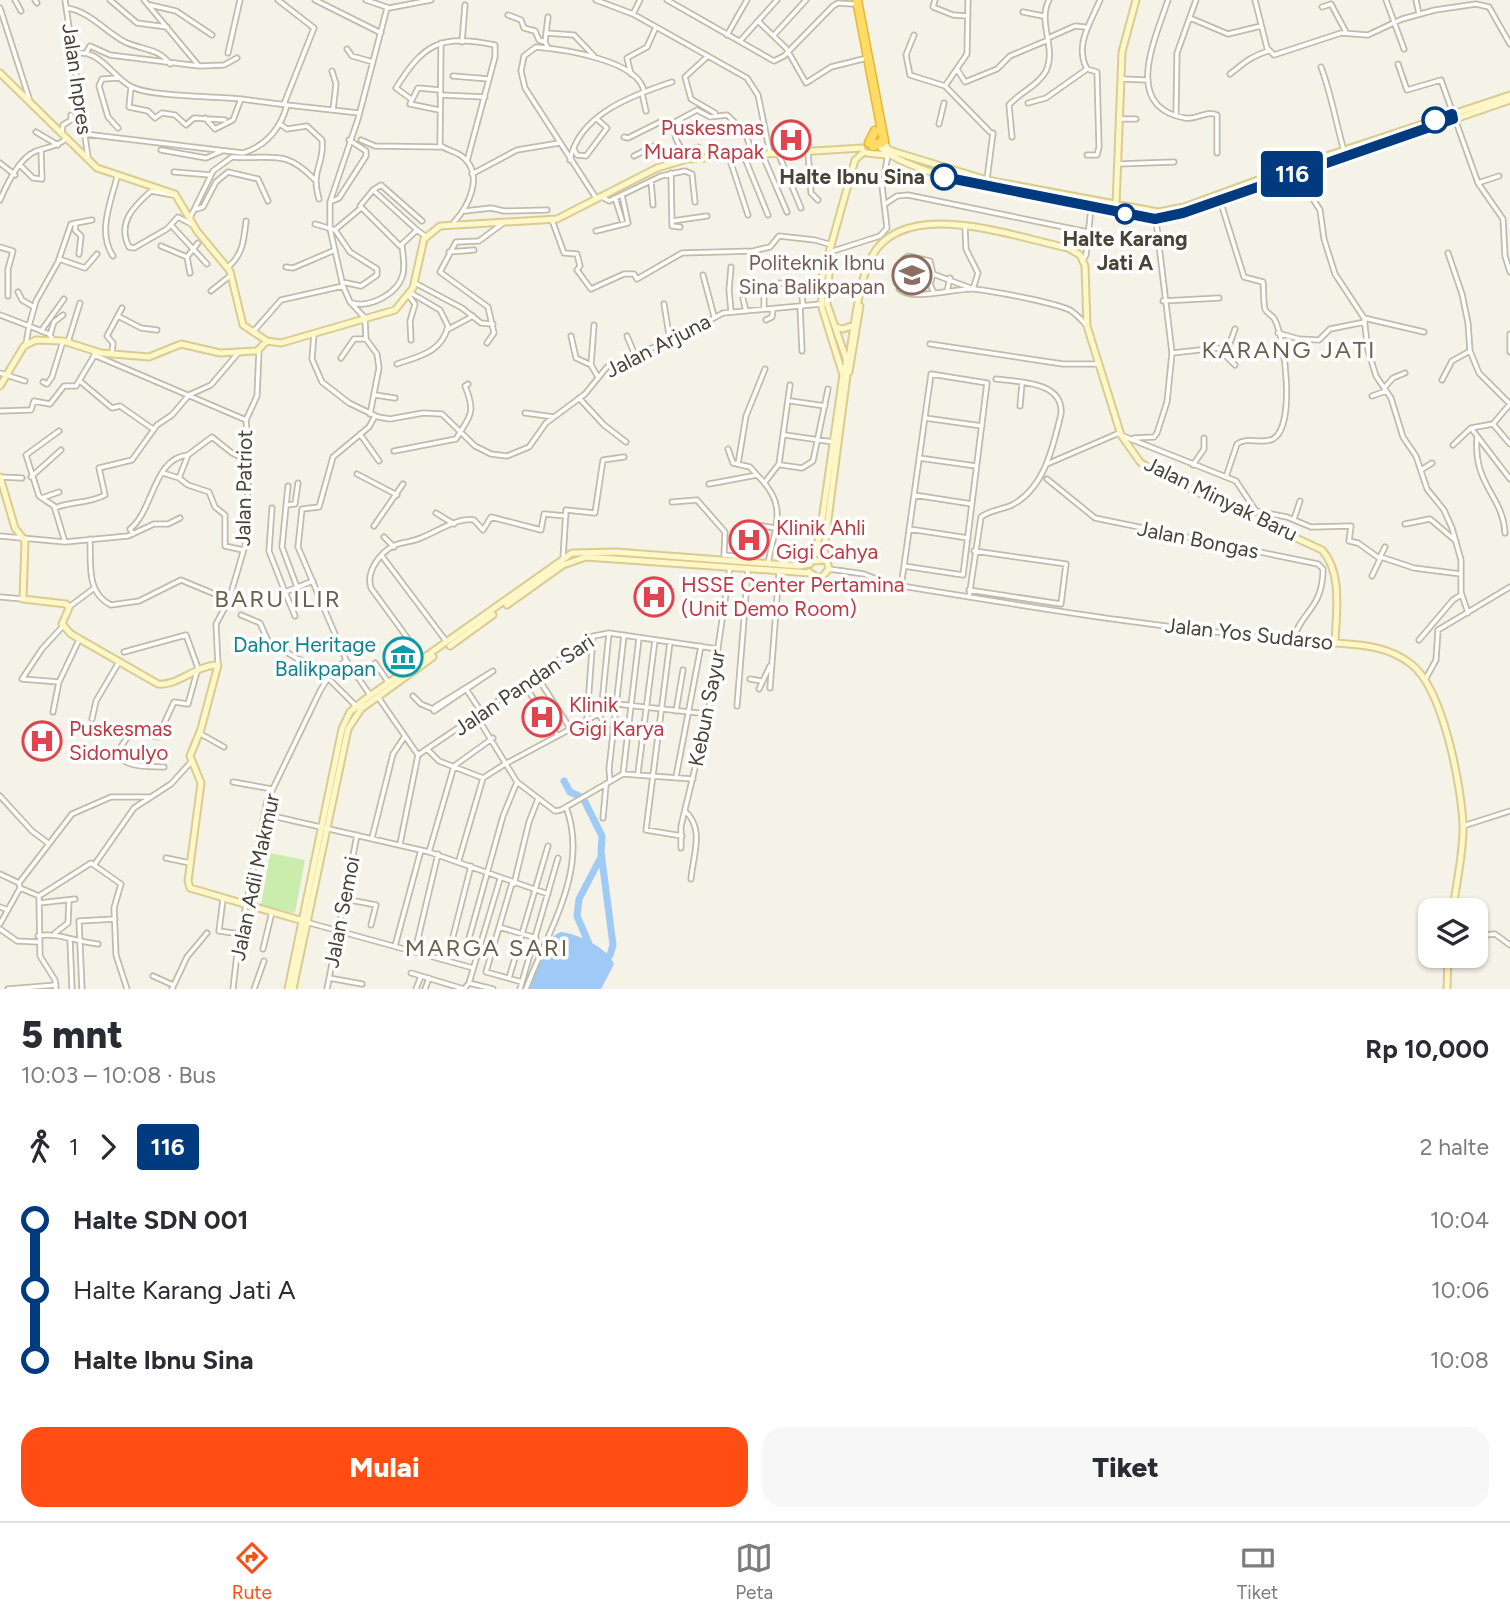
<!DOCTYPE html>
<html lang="id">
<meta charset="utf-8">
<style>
:root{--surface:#fff;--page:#f7f7f7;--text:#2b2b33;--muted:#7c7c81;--line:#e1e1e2;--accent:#ff4d14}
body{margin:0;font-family:Figtree,sans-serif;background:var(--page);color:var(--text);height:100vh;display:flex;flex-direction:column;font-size:26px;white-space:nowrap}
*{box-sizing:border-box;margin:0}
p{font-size:23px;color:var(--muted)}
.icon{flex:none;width:38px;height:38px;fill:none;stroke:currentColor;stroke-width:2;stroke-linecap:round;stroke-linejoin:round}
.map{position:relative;height:989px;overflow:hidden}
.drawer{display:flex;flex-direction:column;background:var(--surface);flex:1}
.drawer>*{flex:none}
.badge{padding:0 14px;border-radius:5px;font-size:24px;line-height:46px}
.controls{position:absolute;left:1418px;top:898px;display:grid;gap:14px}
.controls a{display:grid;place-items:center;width:70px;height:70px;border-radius:14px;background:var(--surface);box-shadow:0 2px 5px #0004;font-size:35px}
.map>.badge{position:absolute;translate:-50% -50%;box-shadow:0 0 0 4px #fff}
.legs{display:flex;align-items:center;gap:10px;height:77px;padding:0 21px;font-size:23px}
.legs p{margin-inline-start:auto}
.summary{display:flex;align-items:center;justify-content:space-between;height:119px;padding:0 21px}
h1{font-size:38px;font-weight:800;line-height:52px}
.button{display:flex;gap:14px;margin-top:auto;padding:14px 21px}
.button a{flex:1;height:80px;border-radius:21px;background:var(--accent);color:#fff;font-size:28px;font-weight:800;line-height:80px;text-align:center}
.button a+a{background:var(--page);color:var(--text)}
ul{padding:0 21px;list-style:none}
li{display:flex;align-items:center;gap:24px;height:70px;font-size:26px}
li i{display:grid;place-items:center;width:10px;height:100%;margin:0 9px;background:currentColor}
li i::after{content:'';width:18px;height:18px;margin:-9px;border:5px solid;border-radius:50%;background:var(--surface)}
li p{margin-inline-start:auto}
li:first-child i{background:linear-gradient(#0000 50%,currentColor 0)}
li:last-child i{background:linear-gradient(currentColor 50%,#0000 0)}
.tabs{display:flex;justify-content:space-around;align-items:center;height:98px;border-top:2px solid var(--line);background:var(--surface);font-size:19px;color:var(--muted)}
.tabs a{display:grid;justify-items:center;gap:4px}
.tabs .active{color:var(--accent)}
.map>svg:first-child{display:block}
.green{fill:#caecad}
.water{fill:#9fcaf6}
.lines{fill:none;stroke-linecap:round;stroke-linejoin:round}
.river{stroke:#9fcaf6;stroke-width:7}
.street-casing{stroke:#c1bba9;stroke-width:7}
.secondary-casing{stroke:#d9cc93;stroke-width:9}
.highway-casing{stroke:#eab62c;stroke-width:11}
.street{stroke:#fff;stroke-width:3.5}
.secondary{stroke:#fff7c7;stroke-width:5}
.highway{stroke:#ffdb68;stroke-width:8}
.line-1-casing{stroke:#fff;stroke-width:16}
.line-1{stroke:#003b80;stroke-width:10}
.stop-1-dot{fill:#fff;stroke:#003b80;stroke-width:3.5}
.labels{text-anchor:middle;stroke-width:7;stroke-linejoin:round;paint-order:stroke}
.street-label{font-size:21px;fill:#494335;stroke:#fff}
.health-label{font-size:21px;fill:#be3a42;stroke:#fff;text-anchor:start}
.stop-label{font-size:21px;font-weight:bold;fill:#494335;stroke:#fff;text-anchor:end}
.education-label{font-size:21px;fill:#785e54;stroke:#fff;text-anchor:end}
.culture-label{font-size:21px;fill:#0d838f;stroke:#fff;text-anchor:end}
.quarter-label{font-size:24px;letter-spacing:2px;fill:#6c624c;stroke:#fff}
</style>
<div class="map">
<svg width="1510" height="989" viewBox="0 0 1510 989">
<rect width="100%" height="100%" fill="#f5f2e7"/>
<path class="green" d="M270,853L305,860L295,913L261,906Z"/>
<path class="water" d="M561,932C578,934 608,948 614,964L601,989H529C536,971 541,938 561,932Z"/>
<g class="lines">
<path class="river" d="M564,781L570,792L583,798L602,836L601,852L613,945L610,955
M589,944L577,916L579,899L601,857"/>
<g class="street-casing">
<path id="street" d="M15,0L21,11
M35,0L37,3
M65,0L88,157
M110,0L137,23L167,27
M144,0L199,66L224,65L237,58
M278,0L314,28L284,104
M315,0L381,33
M366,0L389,8L431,0
M596,0L633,14L747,78L758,95L770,153
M667,0L774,61L784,56L833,6L838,3L853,4
M935,0L933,7L953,15L968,16
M1168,0C1155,40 1122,107 1185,118C1197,120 1206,110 1217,115V153
M1255,0L1267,48L1274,55L1341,33L1368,35L1402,19L1435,10L1476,4L1489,7L1510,44
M1386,0L1404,49
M1416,0L1419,14
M150,5L176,11L212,35
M1322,7L1331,4L1346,32
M0,8L29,98
M67,8C91,12 104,31 125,42C142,50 159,48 170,64
M1023,12L1043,16
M633,14L640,0
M508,15L521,20L524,28L535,31L539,40L545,42
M548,17L545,42L548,48
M1190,18L1228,34L1261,26
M758,21L786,48L806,83L831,67L863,59
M546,33L574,35L594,56
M727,35L747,0
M774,35L806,0
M914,35L906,55L910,75L945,86L990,132
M1048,38L1075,26L1085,27
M740,41L777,0
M462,42L465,5
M441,43L440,145C447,151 457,151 464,158C484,176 468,207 454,222
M347,49L352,56L373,62
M86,53L90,46L110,55L199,66
M228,53L240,0
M73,55C96,44 114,79 132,87C152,97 214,96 240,99
M708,56L685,77L691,99L715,113
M1398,64L1407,90L1441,80L1478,183L1503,219L1505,256L1510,272
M1321,67C1331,93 1336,123 1344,151
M957,69L965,82L997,69L1010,56L1048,40
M1087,69L1097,72L1099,147L1097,155H1087
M1087,69C1074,45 1091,22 1100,0
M332,71L336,84L333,110
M631,74L627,58L647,47L656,27
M1230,74C1243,64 1251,56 1268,51
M453,76L489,79
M1122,79L1148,80
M945,86L967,54L968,0
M131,87L129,107L148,111L155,118L162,113L175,115L186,125L194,118L225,120
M642,93L646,111
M440,95L485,97
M411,99L396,88C424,43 441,34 495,45V57L467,161
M1028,103L1046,98L1087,69
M287,105L359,113
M439,110L410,104L418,88L440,90
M1176,114L1177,53L1196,0
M1120,119H1136
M280,124L287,129L307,126L322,140C325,165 310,169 319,199
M939,124L944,103
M118,128L108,117L99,86L102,79L119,78
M36,132L58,145
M62,132L63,125L71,120V115
M85,134L243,153C266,146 281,128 287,105L241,99L233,120L215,129L205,118
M624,137L628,138L660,122L673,123
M1012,137L1009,105C1019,93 1039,85 1046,71C1057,47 1037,23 1049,0
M361,140L375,146L441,147
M574,149L577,155L586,156L607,128L597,119
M161,150L206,158L222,151
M683,152L698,147
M808,152L811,193L818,200
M779,155L801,208
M634,156L654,146L668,164
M744,156L768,215
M763,156L787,212
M232,157C272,160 284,148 314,179
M729,157L748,215
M687,159L676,139L673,123L697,110L710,117L727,115L745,132L753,155
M570,160C579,114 633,95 672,82
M0,163L15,175
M1118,164L1174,162
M20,165L33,178L42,179L41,150
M174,172L211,175
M671,173L672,226L680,227
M472,174L517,150L559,143
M1297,174L1320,210L1324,239L1335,274L1364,318L1368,350L1376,376L1391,398L1403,437L1416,456L1427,489L1444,510L1452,528L1461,560V592L1468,613
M987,179L993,133
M651,181L653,205
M1478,183L1499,176
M373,190L417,230
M173,195L151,191C133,207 117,223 129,247L134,248L167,229L178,217L193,225
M602,197L609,201L661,176L685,171L692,174L695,202
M596,198L525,88L521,71L524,56L536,47C561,49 640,60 644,92
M615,198L622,220
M0,200C7,184 19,158 36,151C48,147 56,147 66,139
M1220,200L1244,277L1263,282C1264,290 1263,301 1265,309C1266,313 1273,315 1275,320C1285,340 1296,426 1273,439C1261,445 1248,436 1237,444L1226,477
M330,202L339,198L366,156V151L349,140
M885,204L897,196L908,195L1088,232
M197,209L203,207L216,182L228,172L258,179L268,201
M465,211L491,208L504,211L547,210
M190,218L213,171L232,157
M552,220L564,253L577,254L580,266L577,270L591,289L624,274H634L637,279L682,253L753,251L770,247L779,236L815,240L832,245
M422,221L381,185L373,190L360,206L400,246L417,230L425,236
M672,221L707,216
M76,223L75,230L81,236L79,254
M315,224L335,230L350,252L377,269V275L361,286L342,282
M171,225L207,264
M965,227L966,249L978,273L973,289
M336,229L361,208
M596,231L628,223L622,195
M161,246L187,257
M0,247L13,251L8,269V296
M449,252L474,250
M830,252L880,236L887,228L882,186L888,155
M1448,253L1462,294L1468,323L1470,351L1479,373L1510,404L1493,424L1471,428L1453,445
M113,256C97,232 111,202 117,177
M59,259L85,268L97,254
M1083,260L1086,255L1091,208
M228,267C243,255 244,239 246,221
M286,267L293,268L335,250
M190,273L187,257L198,243
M703,275L714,316
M415,283L462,308L481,323L493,324
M780,283L801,286L803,306
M973,289L933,274L930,261L908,256L904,259L899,289C912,302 954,288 973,289C993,291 1052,302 1070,310C1076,314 1081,319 1086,325
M211,291L231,275
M933,291L930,284L933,274
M947,291L950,278
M18,292L22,300L34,307
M409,296L415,304L410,321L411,340
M743,299L746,311
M1163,301L1219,298
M352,303C370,308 398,294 403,274C405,265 403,255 402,246
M664,304L670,341
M800,306L802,351
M764,309V285
M731,312L729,290L731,267
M0,315L29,326L26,344
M118,316L141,328L157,330
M1364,318L1424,332
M365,319L366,339L377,354L379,368L370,414
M366,319L350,302L343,286L330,229V202L358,119L387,8
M766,320L772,317L773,309
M447,330L473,316
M41,331L64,299
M253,332L281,300L343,286
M1278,333L1299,339L1319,340L1330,329L1365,322
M314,334L312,359L322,382L349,403L378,417L390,419L423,413L442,414L475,446L491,454L507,456L529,447L546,423L585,394L607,367L683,335L723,313L821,304
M1510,334V352
M50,335L54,322L63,315
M571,336L576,358L591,365L598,377
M627,336L635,355
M54,341L49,334L29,326L36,301L58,262L71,224L92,220
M68,342L80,303
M487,343L494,333L488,307L440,272L456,242L479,241L502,224
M930,344L1063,364H1098
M1172,353L1218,348L1235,365
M112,354L113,343L107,336L122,308
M1226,354L1235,329
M94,355L246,420
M341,358L354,339H366
M397,364C420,356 442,352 448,326L440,310L411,293
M591,365L594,325
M0,373L25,381
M1442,380L1452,361L1470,351
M43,382L47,384L52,377L63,341
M81,382L112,408L120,406L153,429
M1384,388L1393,378L1405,373
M375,395L395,398
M1372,396L1386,391
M579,398L604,425L626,442
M791,401L825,406
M1020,406L1022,383
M0,411L31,410L34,401L50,404L64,386H76L94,356
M525,413L554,417
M925,418L982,426
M1493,424L1510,444
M1471,428L1510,479
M59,431L26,455L39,496L54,506L65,542
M360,434L379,461
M785,435L833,442
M1123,436L1236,481L1256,511L1287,517L1311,527L1351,526L1349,541L1358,543L1379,558
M1477,437C1473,486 1503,495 1505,533
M1134,438L1154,437L1157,433L1167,402L1172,353L1156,220
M728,449L733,463L750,467L757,475
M394,451L456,439C469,416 477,415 465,386L468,384
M919,458L976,466
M738,464L746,416L765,369
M1047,464L1119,433
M781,465L802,468L813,461L828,389
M1193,465L1204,449V438
M1421,470L1432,463
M163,473L179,478L188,455L212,437L232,453L249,461
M357,474L397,495
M0,477L22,478
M31,477L61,450
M179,478L188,485L209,492L215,507L225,515V546L243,550
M1047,479L1095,518L1318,564L1323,569C1323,609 1301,611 1293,640
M765,482L779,464L790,385
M709,484L757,475C789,506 775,524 768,564
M288,486L282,547L297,587
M914,495L972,504
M42,498L59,492
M672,502L697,500L725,532L724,555L753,558L752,563
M286,505L295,504L298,483
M55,508C71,501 88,504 105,495L99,468L132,460L157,425L172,415L189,395L211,385L239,352
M272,508L269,551L285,592L313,581
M436,513L454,524
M1294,519L1300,501
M1405,524L1430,519L1456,541
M757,525L775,528
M374,526L403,484
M909,529L968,538
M133,534L130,529C154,510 153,458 188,455
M0,536L65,542L128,536L154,524H168L180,518
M384,537L394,547
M90,539C91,564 86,593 111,605L139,601L181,580L229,600
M382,556L446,641
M1380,557L1385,547
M563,558L566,510L595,513L603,460L624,457
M829,569L864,574L889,584C1036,608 1185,633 1335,643
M1372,576L1381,557L1414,568L1461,574
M901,586L904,566L931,374L987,383L963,575L904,566
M969,590L1061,604L1066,564L974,551
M285,592L295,616
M0,597L23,599
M969,597L981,517C990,510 1001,510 1012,505C1045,488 1053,446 1061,414C1064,381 1018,382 996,379
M69,607L93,589
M241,615L260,623L268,641L296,658L315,665L356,706
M1419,640L1453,600L1461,595
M670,642L646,830L682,836
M422,658L371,588C365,570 384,546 402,543C410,541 415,541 423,537C438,531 458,517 474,520L483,530L491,517L541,530L544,514L566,516
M375,663L389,683
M218,665L216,624L229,600L246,542L249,457L246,420L257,396L259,350
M493,671L434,711L435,707Z
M536,675L570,728
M1426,678L1436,660L1438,630L1510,587
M750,679L761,681
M59,682L22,679L42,649L63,626
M524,684L557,735
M770,688L779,572
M466,689L482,713
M759,689L770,666
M370,695L346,660L298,547L302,509L319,507L333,457L369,427L375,416
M413,696L421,704L433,709
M378,697L418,755L400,844
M737,706L748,569
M605,710L602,703L609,633
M676,711L683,670
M53,712L59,682L79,640
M598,713L606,727
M477,717L517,782L555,811L561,810L623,774L693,779
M587,718L593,636
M92,719L96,701L119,662
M112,725L158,737L174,702L188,704L198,668L186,635L124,652
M130,733L117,753C126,769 148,766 164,767
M199,733L224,747
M427,749L439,761L483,778
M418,755L594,636L609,633L718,649
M638,773L655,640
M623,774L639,638
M676,777L701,646
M610,781L609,769L624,635
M233,782L272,789
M0,796L32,831L48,843
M685,811C705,829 693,855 691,879
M264,814L429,852L548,894
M603,818L606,785
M1463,826L1510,811
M372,838L393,754L405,736
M681,848V826L708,714L730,567
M429,852L454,766L493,738
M166,858L190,863
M459,860L483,778L505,764L617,704L708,714
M95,864L134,808L171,784L191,762
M0,874L19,883L20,888L39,896
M19,883L72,814L111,797H149
M512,883L486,972L522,982
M514,884L529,822L538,799
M223,899L219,931L240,934
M345,899L376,905L371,925
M39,903L75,899
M0,907L8,910
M306,922L473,968
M0,924L20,888
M499,927L536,938
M0,929L17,941L38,942
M55,933L68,923L69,900
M38,936C58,932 76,942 98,944
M1475,936L1495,934L1510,945
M70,940L72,989
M468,942L503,816L517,782
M395,946L421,850
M263,949L272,912
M415,951L438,854
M447,960L471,866
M411,973L464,989L469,983
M153,976L173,985
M329,978L362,984
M509,978L548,846
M8,989L56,985
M56,989L55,980L40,956L39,896L91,863L121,884L114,908L116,955L127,989
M82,989L79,921L115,919
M172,989L187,957L207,933
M233,989L238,945L267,801L320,691L328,678L346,660
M254,989L264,961
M327,989L357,835
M416,989L421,976
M425,989L429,978
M493,989L469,983L500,879
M520,989L558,858
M526,989C547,932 590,870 566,807"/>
</g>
<g class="secondary-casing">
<path id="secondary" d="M0,73L97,168L175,194L197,231L230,271L243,325L267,341L281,343L395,310L413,288L424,239L440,226L557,219L657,168L687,159L862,148
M884,141L888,149L895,152L987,180L1158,212L1184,207L1299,165L1510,95
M878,143C891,177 1113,214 1155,219L1183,213L1510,100
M867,153L885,155
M1116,205L1122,52L1136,0
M835,327L843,329L854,325
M843,372L849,359C853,332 859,283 870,260C901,194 1014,237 1068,248L1080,255L1085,266L1087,326L1121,435L1140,462L1158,474L1322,550C1343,573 1336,614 1335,643C1362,645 1388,646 1411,664C1443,688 1461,785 1463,824C1464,852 1456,883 1453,910
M849,372L860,306
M0,386L24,346L36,340L63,341L101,353L149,357L181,344L220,353L257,351L267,341
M0,477L15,528L25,541L23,599L66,604L69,608L62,624L71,634L158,684C178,686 196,665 218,665L201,729L190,756L201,783L188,881L190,888L303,921
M813,560L820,534L843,375L822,308L821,281L855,160L864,152
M813,561L825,560
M809,572L820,579L829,569L824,550L847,375L846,358L827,304L830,257
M507,605L563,565L586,557L810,573
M450,646L493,615
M288,989L342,729L350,712L364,700L572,553L616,552L800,566L810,564
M293,989L348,729L361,709L433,657
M1447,989L1448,956"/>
</g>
<g class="highway-casing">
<path id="highway" d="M857,0L884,141L873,146
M869,143L875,131"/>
</g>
<use href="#street" class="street"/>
<use href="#secondary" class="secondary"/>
<use href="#highway" class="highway"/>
</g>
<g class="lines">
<g class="line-1-casing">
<path id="line-1" d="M944,177L1155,219L1183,213L1453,119L1452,114L1435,120"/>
</g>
<use href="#line-1" class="line-1"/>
</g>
<defs>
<g id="hospital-ring" transform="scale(2.0125)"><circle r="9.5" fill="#fff" stroke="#e0444e" stroke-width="1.5"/><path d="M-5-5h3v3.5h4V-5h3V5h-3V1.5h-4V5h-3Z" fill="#e0444e"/></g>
<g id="university-ring" transform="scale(2.0125)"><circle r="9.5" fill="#fff" stroke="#8d6e63" stroke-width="1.5"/><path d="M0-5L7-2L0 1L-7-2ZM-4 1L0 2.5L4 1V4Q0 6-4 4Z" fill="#8d6e63"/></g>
<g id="museum-ring" transform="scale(2.0125)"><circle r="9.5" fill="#fff" stroke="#0f9aa8" stroke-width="1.5"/><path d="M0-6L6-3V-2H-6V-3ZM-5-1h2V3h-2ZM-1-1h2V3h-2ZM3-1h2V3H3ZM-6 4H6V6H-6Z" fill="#0f9aa8"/></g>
</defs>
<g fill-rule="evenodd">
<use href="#hospital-ring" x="791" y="140"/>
<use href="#university-ring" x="912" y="275"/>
<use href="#hospital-ring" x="749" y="540"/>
<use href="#hospital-ring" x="654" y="597"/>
<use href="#museum-ring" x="403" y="657"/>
<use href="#hospital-ring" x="542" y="717"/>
<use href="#hospital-ring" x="42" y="741"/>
</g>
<g class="stop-1-dot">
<circle cx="1435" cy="120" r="12"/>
<circle cx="944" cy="177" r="12"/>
<circle cx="1125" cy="214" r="9"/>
</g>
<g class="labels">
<g class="street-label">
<text transform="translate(77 79) rotate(82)" y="7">Jalan Inpres</text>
<text transform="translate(658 346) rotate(-27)" y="7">Jalan Arjuna</text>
<text transform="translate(244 488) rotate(-89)" y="7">Jalan Patriot</text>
<text transform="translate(1221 499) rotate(26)" y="7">Jalan Minyak Baru</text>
<text transform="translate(1198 540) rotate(11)" y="7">Jalan Bongas</text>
<text transform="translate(1249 634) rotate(6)" y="7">Jalan Yos Sudarso</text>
<text transform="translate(524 685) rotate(-34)" y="7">Jalan Pandan Sari</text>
<text transform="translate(707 708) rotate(-79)" y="7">Kebun Sayur</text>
<text transform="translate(255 877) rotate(-78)" y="7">Jalan Adil Makmur</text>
<text transform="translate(342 912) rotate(-79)" y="7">Jalan Semoi</text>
</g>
<g class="health-label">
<text x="764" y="135" text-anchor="end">Puskesmas<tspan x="764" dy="24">Muara Rapak</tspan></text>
<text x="776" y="535">Klinik Ahli<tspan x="776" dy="24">Gigi Cahya</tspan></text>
<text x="681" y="592">HSSE Center Pertamina<tspan x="681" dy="24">(Unit Demo Room)</tspan></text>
<text x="569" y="712">Klinik<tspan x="569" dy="24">Gigi Karya</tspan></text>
<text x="69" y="736">Puskesmas<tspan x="69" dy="24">Sidomulyo</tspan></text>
</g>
<g class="stop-label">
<text x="925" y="184">Halte Ibnu Sina</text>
<text x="1125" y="246" text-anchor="middle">Halte Karang<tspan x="1125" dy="24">Jati A</tspan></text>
</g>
<g class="education-label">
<text x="885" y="270">Politeknik Ibnu<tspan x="885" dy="24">Sina Balikpapan</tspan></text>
</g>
<g class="culture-label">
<text x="376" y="652">Dahor Heritage<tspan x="376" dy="24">Balikpapan</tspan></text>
</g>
<g class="quarter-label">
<text x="1289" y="358">KARANG JATI</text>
<text x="278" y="607">BARU ILIR</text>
<text x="487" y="956">MARGA SARI</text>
</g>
</g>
</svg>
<div class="controls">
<a><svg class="icon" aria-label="layers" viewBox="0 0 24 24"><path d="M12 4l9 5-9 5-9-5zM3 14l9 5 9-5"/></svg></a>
</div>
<b class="badge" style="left:1292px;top:174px;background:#003b80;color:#fff">116</b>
</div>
<section class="drawer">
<div class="summary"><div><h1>5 mnt</h1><p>10:03 – 10:08 · Bus</p></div><b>Rp 10,000</b></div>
<div class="legs"><svg class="icon" aria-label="walk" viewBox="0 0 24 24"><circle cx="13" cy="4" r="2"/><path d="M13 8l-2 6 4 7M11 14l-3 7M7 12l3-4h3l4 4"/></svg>1<svg class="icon" aria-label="forward" viewBox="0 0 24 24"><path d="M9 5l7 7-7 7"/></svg><b class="badge" style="background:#003b80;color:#fff">116</b><p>2 halte</p></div>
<ul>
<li><i style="color:#003b80"></i><b>Halte SDN 001</b><p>10:04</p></li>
<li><i style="color:#003b80"></i><span>Halte Karang Jati A</span><p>10:06</p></li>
<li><i style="color:#003b80"></i><b>Halte Ibnu Sina</b><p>10:08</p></li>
</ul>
<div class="button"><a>Mulai</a><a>Tiket</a></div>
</section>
<nav class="tabs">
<a class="active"><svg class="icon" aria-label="directions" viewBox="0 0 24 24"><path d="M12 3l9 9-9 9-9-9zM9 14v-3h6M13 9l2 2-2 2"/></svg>Rute</a>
<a><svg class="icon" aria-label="map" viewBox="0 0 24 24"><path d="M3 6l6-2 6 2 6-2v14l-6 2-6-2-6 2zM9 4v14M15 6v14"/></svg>Peta</a>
<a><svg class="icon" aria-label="tickets" viewBox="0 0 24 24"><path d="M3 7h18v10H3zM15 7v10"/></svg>Tiket</a>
</nav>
